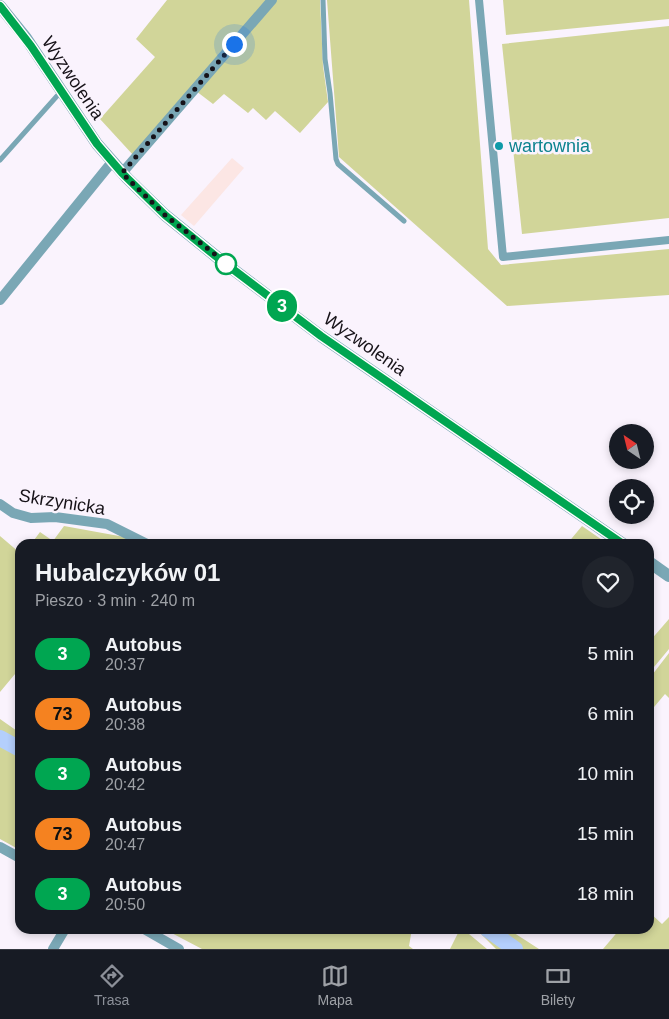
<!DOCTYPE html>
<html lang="pl">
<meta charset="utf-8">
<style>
:root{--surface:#171b24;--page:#20242c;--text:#f1f3f6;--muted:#9ea1a6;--line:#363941;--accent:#8c9099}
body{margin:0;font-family:Arial,sans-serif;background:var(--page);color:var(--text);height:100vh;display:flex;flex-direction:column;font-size:19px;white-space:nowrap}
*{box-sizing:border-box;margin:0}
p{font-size:16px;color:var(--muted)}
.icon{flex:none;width:28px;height:28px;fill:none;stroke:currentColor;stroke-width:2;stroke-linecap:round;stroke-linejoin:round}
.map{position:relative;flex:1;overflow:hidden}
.sheet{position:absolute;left:15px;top:539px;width:639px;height:395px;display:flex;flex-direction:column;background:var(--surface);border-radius:15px;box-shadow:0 2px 8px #0003}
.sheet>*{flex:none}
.badge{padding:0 10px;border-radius:16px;font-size:18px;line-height:32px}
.needle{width:32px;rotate:325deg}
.controls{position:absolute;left:609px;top:424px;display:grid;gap:10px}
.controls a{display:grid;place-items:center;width:45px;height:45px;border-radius:50%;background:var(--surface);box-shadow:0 2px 8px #0003;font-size:25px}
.you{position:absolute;width:25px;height:25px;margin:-12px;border:4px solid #fff;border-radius:50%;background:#1a73e8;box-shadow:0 0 0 8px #1a73e833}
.map>.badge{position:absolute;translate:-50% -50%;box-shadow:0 0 0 2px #fff}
.round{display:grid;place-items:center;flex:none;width:52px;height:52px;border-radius:26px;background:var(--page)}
.headline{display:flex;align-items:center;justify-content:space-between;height:85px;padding:0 20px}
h1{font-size:24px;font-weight:700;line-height:38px}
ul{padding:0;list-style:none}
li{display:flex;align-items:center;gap:15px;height:60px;padding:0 20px}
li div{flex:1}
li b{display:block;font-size:19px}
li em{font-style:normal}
li .badge{min-width:55px;font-weight:700;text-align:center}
.tabs{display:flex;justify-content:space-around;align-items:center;height:70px;border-top:1px solid var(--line);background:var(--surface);font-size:14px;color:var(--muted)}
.tabs a{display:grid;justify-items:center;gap:2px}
.tabs .on{color:var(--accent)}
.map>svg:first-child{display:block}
.commercial{fill:#fce6e4}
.green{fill:#d1d599}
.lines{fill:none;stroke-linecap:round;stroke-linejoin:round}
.river{stroke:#b4cffc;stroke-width:16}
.service{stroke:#7aa7b5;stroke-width:5}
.pedestrian{stroke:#7aa7b5;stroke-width:8}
.minor{stroke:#7aa7b5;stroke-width:10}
.tertiary{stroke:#7aa7b5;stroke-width:12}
.line-casing{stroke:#fff;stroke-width:11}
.line{stroke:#00a651;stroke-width:8}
.walk{stroke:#161218;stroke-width:5;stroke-dasharray:0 9}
.culture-dot{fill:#0f9aa8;stroke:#faf3fd;stroke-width:2}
.stop-dot{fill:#fff;stroke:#00a651;stroke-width:2.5}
.labels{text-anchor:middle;stroke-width:5;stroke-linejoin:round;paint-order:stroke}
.street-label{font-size:18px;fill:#161218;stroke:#faf3fd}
.culture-label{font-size:18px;fill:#0d838f;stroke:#faf3fd;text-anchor:start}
</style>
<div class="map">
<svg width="669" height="949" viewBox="0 0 669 949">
<rect width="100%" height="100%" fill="#faf3fd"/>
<path class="commercial" d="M232,158L244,168L194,226L181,215Z"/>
<path class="green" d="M167,0H268L134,156L100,119L155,57L136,39Z
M275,0H320L323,66L328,102L300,133L275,111L266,120L253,108L248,113L224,94L213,104L196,91Z
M327,0H469L488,249L501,265L669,249V295L507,306L339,157Z
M503,0H669V19L506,35Z
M669,26V218L522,234L502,44Z
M64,526L130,538L125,544H31L40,532L53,541Z
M582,526L608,544H567Z
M0,536L20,553V668L0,692Z
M669,619V649L649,673V642Z
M669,653V698L665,694L649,713V679Z
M0,719L20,733V850L0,839Z
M649,912L662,924L669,917V949H603L620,929H649Z
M164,929H412L409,946L413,949H202Z
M460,929H463L487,949H450Z
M476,929H508L539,949H496Z"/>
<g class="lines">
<path class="river" d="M0,738L20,749
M487,929L515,949"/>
<path class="service" d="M323,0L325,59L330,93L336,159L338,164L404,221
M0,160L57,96L62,92"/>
<path class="pedestrian" d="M479,0L503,257L669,240"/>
<path class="minor" d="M122,173L272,0
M0,300L112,162
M0,504L13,513L31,518L55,517L107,524L147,544
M0,847L20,858
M144,929L179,949
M53,949L65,929"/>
<path class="tertiary" d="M0,6L26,38L97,144L127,178L165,215L218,258L321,336L623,544
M649,562L669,576"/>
</g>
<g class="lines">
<g class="line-casing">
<path id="line" d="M0,6L31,46L97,144L122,173L165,215L218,258L321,336L623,544"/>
</g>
<use href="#line" class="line"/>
<path class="walk" d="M226,264L231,267L165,215L122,173L234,44"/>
</g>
<circle class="culture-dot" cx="499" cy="146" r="5"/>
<circle class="stop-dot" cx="226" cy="264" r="10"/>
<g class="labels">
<g class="street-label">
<text transform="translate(73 78) rotate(56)" y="6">Wyzwolenia</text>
<text transform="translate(365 344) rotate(35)" y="6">Wyzwolenia</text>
<text transform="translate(62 502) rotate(9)" y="6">Skrzynicka</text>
</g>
<g class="culture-label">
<text x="509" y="152">wartownia</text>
</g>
</g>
</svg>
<div class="controls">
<a><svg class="needle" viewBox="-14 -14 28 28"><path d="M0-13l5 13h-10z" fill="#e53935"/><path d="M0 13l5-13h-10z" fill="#9ea1a6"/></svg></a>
<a><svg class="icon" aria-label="locate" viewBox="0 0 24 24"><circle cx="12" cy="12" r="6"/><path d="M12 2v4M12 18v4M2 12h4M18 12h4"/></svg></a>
</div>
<div class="you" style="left:234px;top:44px"></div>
<b class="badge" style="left:282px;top:306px;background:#00a651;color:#fff">3</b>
<section class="sheet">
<div class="headline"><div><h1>Hubalczyków 01</h1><p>Pieszo · 3 min · 240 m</p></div><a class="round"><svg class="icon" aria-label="heart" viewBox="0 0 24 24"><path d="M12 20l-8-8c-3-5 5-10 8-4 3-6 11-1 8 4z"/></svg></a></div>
<ul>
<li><span class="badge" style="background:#00a651;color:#fff">3</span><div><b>Autobus</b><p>20:37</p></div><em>5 min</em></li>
<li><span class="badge" style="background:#f58220;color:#111">73</span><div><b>Autobus</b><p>20:38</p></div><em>6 min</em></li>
<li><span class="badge" style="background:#00a651;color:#fff">3</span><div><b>Autobus</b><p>20:42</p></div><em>10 min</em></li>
<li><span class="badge" style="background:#f58220;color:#111">73</span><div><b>Autobus</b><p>20:47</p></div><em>15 min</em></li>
<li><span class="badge" style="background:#00a651;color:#fff">3</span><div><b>Autobus</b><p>20:50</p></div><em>18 min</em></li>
</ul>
</section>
</div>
<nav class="tabs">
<a class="on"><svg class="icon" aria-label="directions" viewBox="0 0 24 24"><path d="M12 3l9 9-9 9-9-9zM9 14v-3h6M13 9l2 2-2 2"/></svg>Trasa</a>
<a><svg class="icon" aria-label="map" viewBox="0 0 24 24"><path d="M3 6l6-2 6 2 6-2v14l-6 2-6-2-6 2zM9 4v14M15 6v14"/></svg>Mapa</a>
<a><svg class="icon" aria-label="tickets" viewBox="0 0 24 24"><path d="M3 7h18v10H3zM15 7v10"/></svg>Bilety</a>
</nav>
